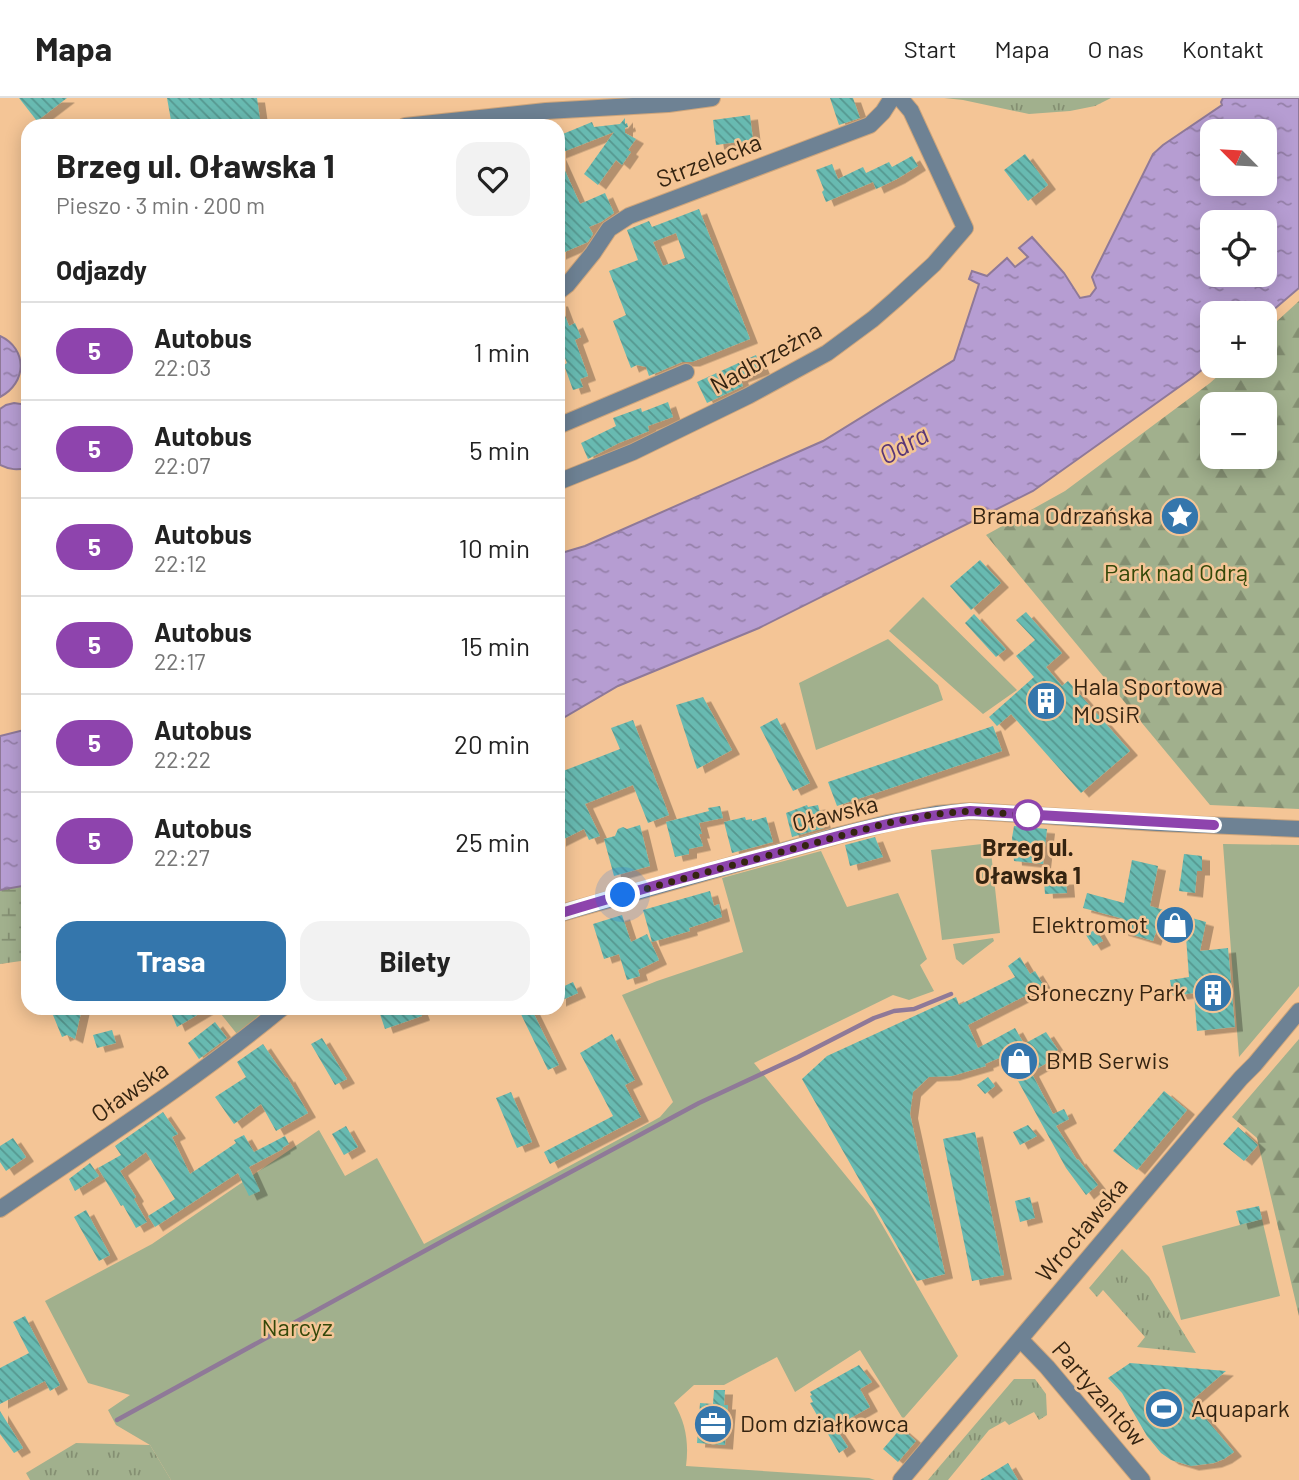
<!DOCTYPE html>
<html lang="pl">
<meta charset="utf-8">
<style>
:root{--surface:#fff;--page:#f2f2f2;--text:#222;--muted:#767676;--line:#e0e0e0;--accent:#3476ac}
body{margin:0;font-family:Barlow,sans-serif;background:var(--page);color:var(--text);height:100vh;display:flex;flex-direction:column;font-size:26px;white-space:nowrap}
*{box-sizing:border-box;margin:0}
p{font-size:23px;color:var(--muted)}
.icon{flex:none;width:38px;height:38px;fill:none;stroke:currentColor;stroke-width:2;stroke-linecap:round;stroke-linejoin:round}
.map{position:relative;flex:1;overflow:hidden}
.drawer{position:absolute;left:21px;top:21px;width:544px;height:896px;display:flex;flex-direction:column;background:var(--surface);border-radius:21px;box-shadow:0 4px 18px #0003}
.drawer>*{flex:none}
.badge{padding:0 14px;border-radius:23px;font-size:24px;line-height:46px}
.needle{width:46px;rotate:294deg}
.fabs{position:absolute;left:1200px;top:21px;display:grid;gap:14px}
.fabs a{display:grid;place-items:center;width:77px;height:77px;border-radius:14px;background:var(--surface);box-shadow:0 4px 18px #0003;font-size:35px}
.you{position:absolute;width:35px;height:35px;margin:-18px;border:5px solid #fff;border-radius:50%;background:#1a73e8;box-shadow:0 0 0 10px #1a73e833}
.map>.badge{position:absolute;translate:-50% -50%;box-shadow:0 0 0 4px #fff}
h2{padding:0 35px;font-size:26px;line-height:63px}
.round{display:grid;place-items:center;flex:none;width:74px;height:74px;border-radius:21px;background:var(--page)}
.head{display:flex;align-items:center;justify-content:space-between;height:119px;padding:0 35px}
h1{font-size:33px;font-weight:700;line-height:52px}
.cta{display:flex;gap:14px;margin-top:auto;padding:14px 35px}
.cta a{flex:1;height:80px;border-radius:21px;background:var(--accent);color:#fff;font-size:28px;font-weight:700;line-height:80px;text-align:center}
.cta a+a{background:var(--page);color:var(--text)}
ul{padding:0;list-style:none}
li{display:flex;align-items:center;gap:21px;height:98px;padding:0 35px;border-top:2px solid var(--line)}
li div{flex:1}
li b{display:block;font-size:26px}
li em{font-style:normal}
li .badge{min-width:77px;font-weight:700;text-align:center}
header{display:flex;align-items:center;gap:42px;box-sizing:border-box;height:98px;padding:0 35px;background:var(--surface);border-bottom:2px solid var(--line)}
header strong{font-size:33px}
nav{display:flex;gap:38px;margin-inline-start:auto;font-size:24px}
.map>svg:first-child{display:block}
.grass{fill:url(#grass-tufts)}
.forest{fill:url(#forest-firs);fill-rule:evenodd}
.wetland{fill:url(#wetland-marsh)}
.green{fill:#a1b08d}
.water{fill:url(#water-ripples);stroke:#8f7998;stroke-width:2;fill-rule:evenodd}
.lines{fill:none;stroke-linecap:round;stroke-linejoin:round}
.stream{stroke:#8f7998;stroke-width:4.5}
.building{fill:url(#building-back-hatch);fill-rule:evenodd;filter:url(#shadow)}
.minor-casing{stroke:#cea57b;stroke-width:18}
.minor{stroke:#6e8294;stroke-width:16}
.line-casing{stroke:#fff;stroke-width:16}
.line{stroke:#8e44ad;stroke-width:10}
.walk{stroke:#352411;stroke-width:7;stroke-dasharray:0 12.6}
.stop-dot{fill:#fff;stroke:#8e44ad;stroke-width:3.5}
.labels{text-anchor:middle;stroke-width:5;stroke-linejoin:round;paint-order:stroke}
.street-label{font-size:24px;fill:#352411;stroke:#f4c596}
.poi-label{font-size:24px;fill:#352411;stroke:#f4c596;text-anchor:start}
.park-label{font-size:24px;fill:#344809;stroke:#f4c596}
.stop-label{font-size:24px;font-weight:bold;fill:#352411;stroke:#f4c596}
.water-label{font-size:26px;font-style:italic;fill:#593778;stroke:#f4c596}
</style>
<header>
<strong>Mapa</strong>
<nav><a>Start</a><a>Mapa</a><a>O nas</a><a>Kontakt</a></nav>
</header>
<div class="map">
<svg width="1299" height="1382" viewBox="0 0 1299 1382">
<defs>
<pattern id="grass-tufts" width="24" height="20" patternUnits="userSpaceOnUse" patternTransform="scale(1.75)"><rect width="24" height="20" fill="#a1b08d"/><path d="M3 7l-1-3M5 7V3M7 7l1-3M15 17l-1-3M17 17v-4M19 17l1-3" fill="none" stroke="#848f72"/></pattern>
<pattern id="forest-firs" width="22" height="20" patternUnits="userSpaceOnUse" patternTransform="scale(1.75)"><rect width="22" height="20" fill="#a1b08d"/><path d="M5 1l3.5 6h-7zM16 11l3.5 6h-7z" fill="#848f72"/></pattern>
<pattern id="wetland-marsh" width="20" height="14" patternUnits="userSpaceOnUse" patternTransform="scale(1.75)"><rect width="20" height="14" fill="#a1b08d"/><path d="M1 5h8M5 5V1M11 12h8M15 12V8" fill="none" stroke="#848f72"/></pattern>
<pattern id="water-ripples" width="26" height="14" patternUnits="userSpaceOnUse" patternTransform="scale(1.75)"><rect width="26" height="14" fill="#b69dd2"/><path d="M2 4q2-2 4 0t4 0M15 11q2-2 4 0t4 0" fill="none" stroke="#9580a9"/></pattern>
<pattern id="building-back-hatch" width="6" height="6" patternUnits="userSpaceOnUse" patternTransform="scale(1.75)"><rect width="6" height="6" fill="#68bab1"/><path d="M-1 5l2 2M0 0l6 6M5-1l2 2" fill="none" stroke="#56978f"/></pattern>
<filter id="shadow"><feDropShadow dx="8" dy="4.5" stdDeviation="0" flood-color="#0004"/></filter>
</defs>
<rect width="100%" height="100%" fill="#f4c596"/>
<path class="grass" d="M944,0H1111L1095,8L1070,13L1029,16L963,2Z
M1122,1151L1149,1179L1196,1255L1137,1249L1145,1239L1103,1192L1097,1199L1089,1190Z
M1014,1281H1035L1046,1296L1047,1317L1039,1322L1034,1314L1009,1327L1005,1323L989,1332L948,1382H928Z
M76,1345L150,1347L171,1382H30L26,1375Z"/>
<path class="forest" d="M1299,203V711L1210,707L986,437L1065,393L1210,285L1229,268H1265V234ZM1213,306H1265V359H1213Z
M1299,941V1218L1257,1040L1232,1019Z"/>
<path class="wetland" d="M28,787V862L0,866V792Z"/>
<path class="green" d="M923,499L1017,592L983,616L889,533Z
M888,541L938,587L943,602L816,652L799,585Z
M990,745L1000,835L942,842L931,752Z
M1223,746L1299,747V888L1239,959Z
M821,753L847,809L898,795L927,861L920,867L934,893L909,902L893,897L754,965L873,1111L958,1258L903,1321L860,1252L795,1294L777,1259L724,1287H694L674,1305C686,1325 689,1345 686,1368L869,1380L875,1382H171L150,1347L116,1327L108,1312L130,1297L88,1285L45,1203L152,1146L319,1032L345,1078L377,1060L424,1146L653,1023L660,1019L673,1004L622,897L657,883L743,854L722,780Z
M993,840L994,843L963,867L956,861L953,846Z
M219,910H262L264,913L237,936L221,916Z
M1262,1121L1280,1198L1181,1222L1162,1148Z"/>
<path class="water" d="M1223,0H1299V190L1265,219V215H1213V263L1193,279L1033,393L759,530L618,588L558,623V456L585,448L823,343L954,262L979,186L969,181L972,173L987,178L1007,160L1015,169L1028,159L1019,150L1032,139L1064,175L1080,200L1090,198L1096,190L1092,179L1153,56L1163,47L1222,7L1221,4ZM1213,33H1265V86H1213ZM1213,124H1265V177H1213Z
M0,238C28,251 27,285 0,299Z
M14,305L28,307V370C17,372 10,372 0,367V311L6,307Z
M28,631V787L0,792V638Z"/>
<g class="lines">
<path class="stream" d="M117,1322L450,1139L699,1005L798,959L874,920L894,913L914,911L951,896"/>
</g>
<path class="building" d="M19,0H67L37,23Z
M167,0H257L261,28H172Z
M830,0H853L860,20L839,27Z
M750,17L753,42L716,47L713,22Z
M625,20V26L627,25L628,29L625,30V35L636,41L628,52L631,54L622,67L616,62L598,87L584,76L614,34L558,56V38L592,24L594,29L620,26Z
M1025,56L1048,87L1028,103L1004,72Z
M558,57L580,106L605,95L614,115L601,124L589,129L593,136L588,144L558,157Z
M912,58L918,68L897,81L876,91L873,84L826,104L822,94L824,92L816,72L832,66L838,81L863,69L866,75L889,64L892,69Z
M699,111L750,241L692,264H682L649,278L646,269L637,267L631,270L613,223L626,217L609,173L638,162L627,132L649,123L652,129ZM676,135L685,160L663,168L653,144Z
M558,204H560L569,228L575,225L581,239L575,242L588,278L580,281L583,289L573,292L564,267L567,265L558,243Z
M756,257L762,272L740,280L743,288L707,305L697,284Z
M668,304L673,319L648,328L649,333L619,345L588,361L581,345L616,328L613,320L641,310L642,314Z
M980,462L1001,485L971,512L950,488Z
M1026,514L1062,555L1046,569L1062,588L1068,583L1130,653L1081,695L1011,616L997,628L989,619L1034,579L1016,558L1035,542L1016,522Z
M974,516L1006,551L996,559L965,525Z
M703,599L732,652L697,671L676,607Z
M777,620L810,685L793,693L760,629Z
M633,622L669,717L648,725L633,687L585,706L600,738L589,742L584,731L558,744V675L620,651L611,630Z
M993,628L1002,653L837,708L828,684Z
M807,707L808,709L818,707L824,730L792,739L786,715Z
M720,708L723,720L699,725L702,736H699L703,748L689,751V756L675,759L666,724L709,713L708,710Z
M745,719L746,722L752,721V723L766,719L773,744L732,755L724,724Z
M640,727L650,768L614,778L604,741L615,738L618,731L623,729L627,731Z
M1014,728L1047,731L1043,766L1014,763L1012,740Z
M875,739L883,759L850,768L845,747Z
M1184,756L1202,758V773H1197L1195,795L1179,793Z
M1132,762L1158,768L1150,808L1206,824L1200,853L1228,850L1235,929L1197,933L1194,895L1173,898L1170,882L1189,879L1186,839L1157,831L1153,843L1120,833L1124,821L1083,810L1087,795L1124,805Z
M1066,782L1067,795L1045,796L1044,783Z
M710,793L714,808L719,806L722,819L689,830L690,833L652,844L643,812Z
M622,817L631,844L647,836L659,862L638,872L640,878L627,882L619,856L604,861L593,826Z
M1096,831L1103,843L1093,848L1086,837Z
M1020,859L1030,876L1035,873L1044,888L1023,899L968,927L978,950L1015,930L1024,946L1046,934L1058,952L1049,957L1052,962L1031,974L1053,1016L1064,1011L1069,1021L1056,1028L1077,1062L1078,1061L1098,1087L1086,1097L1066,1070L1007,963L1010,960L1006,962L1004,958L985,966L986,968L952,978L929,979L913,994L910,1016L945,1176L917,1183L802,981L827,958L956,899L959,907L1015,879L1008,868Z
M573,884L578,895L558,904V891Z
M71,910H82L75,941L67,937L62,939L53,917Z
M189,910H209L177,929L172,917Z
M378,910H419L422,918L385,931Z
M518,910H531L559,967L548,972Z
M215,924L227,940L199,961L188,945Z
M112,932L116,945L97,950L93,937Z
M612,936L635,982L625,987L641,1019L550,1066L544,1054L613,1018L580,955Z
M322,940L347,981L335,987L311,946Z
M263,946L286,980L287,979L308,1015L276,1033L261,1006L234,1026L215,999L246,979L237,964Z
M988,979L995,988L985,996L977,987Z
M1164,993L1187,1012L1137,1072L1113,1053Z
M511,994L532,1044L517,1050L496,1000Z
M163,1014L178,1036L172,1039L190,1076L236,1045L234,1042L244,1037L254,1054L285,1038L289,1046L282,1050L283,1051L249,1069L260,1093L249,1098L238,1075L155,1129L148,1118L175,1101L146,1054L120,1073L136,1099L134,1101L147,1124L136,1130L123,1107L121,1108L98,1070L121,1057L115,1048Z
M1028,1027L1037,1038L1020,1047L1013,1034Z
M346,1028L358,1049L344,1057L332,1036Z
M1238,1029L1258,1047L1244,1063L1223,1046Z
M975,1034L1004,1177L972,1183L943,1041Z
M13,1040L26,1059L6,1073L0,1064V1048Z
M90,1065L99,1078L75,1093L69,1081Z
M1030,1099L1035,1120L1020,1124L1015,1103Z
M1259,1108L1262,1121L1240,1127L1236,1113Z
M86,1112L110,1157L99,1163L74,1119Z
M25,1218L60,1287L50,1293L45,1283L0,1306V1270L29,1255L13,1224Z
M1130,1265L1226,1273L1191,1303L1234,1354L1224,1361L1214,1365L1191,1368L1171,1362L1161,1355L1147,1338L1122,1295L1108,1280Z
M859,1267L872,1284L860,1291L870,1309L835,1329L848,1349L839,1355L810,1305L813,1304L810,1298L812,1297L810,1294Z
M714,1292H725L724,1307H728L725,1347L697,1345L700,1305L713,1306Z
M0,1313L23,1350L14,1355L0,1336Z
M901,1330L916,1343L898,1364L883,1351Z
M1008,1365L1018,1382H980Z"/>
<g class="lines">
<g class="minor-casing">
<path id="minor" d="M405,28L546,13L668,6L712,0
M558,194L567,187L593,155L609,131L629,118L870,27L883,14L892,0
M558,328L686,274
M558,384L633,354L748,298L827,255L873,221L896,201L934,166L965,130L911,13L900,0
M558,816L836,738L888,725L936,716L970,713L1157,725L1299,731
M0,1111C95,1046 193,984 282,910
M1020,1241L1047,1269L1142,1382
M901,1382L1205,1022L1241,980L1255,966L1299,913"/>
</g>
<use href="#minor" class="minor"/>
</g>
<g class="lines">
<g class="line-casing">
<path id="line" d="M558,816C630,794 703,774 776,755C840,737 903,719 970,713L1214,727"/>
</g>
<use href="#line" class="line"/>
<path class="walk" d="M623,797L888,725L936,716L970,713L1028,717"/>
</g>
<defs>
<g id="sight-disc" transform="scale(2.0125)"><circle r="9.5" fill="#3476ac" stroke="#f4c596"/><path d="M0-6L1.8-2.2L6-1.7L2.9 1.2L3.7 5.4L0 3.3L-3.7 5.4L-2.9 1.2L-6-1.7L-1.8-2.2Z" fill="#fff"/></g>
<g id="building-disc" transform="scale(2.0125)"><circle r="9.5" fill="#3476ac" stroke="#f4c596"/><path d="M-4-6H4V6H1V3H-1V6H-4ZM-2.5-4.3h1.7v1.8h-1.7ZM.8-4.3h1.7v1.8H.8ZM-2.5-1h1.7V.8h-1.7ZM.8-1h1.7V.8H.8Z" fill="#fff"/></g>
<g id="shop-disc" transform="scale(2.0125)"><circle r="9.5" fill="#3476ac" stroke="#f4c596"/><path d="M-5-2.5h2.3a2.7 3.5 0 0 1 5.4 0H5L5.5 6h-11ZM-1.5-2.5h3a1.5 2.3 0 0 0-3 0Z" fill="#fff"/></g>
<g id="stadium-disc" transform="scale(2.0125)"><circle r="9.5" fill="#3476ac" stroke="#f4c596"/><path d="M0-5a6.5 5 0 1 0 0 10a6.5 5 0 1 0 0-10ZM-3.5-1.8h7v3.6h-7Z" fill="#fff"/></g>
<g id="office-disc" transform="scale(2.0125)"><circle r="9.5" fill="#3476ac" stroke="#f4c596"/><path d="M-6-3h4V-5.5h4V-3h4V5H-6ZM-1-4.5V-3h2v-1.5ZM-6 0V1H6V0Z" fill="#fff"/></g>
</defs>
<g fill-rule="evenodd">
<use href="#sight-disc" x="1180" y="418"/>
<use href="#building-disc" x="1046" y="603"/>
<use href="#shop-disc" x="1175" y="827"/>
<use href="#building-disc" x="1213" y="895"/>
<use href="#shop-disc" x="1019" y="963"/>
<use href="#stadium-disc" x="1164" y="1311"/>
<use href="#office-disc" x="713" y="1326"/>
</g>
<circle class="stop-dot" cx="1028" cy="717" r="14"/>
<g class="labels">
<g class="street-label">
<text transform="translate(709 63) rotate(-21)" y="8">Strzelecka</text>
<text transform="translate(766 260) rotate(-29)" y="8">Nadbrzeżna</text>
<text transform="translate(835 716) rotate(-14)" y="8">Oławska</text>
<text transform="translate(130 994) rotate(-35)" y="8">Oławska</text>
<text transform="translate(1082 1132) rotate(-50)" y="8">Wrocławska</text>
<text transform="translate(1099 1296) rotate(49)" y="8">Partyzantów</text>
</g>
<g class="poi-label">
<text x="1153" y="426" text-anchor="end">Brama Odrzańska</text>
<text x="1073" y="597">Hala Sportowa<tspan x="1073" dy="28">MOSiR</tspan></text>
<text x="1148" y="835" text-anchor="end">Elektromot</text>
<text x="1186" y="903" text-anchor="end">Słoneczny Park</text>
<text x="1046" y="971">BMB Serwis</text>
<text x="1191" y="1319">Aquapark</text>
<text x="740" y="1334">Dom działkowca</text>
</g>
<g class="park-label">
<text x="1176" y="483">Park nad Odrą</text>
<text x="297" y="1238">Narcyz</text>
</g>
<g class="stop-label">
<text x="1028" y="758">Brzeg ul.<tspan x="1028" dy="28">Oławska 1</tspan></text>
</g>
<g class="water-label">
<text transform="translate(904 347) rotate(-29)" y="9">Odra</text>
</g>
</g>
</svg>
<div class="fabs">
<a><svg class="needle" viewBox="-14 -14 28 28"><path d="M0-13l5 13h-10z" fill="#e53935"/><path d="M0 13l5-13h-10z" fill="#767676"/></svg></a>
<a><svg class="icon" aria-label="locate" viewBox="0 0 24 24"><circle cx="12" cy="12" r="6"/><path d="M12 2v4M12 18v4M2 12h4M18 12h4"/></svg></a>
<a>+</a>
<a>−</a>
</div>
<div class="you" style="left:623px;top:797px"></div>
<section class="drawer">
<div class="head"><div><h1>Brzeg ul. Oławska 1</h1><p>Pieszo · 3 min · 200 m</p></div><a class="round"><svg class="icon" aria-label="heart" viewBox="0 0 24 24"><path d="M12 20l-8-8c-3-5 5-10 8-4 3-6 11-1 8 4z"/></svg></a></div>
<h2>Odjazdy</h2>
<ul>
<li><span class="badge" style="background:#8e44ad;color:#fff">5</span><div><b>Autobus</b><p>22:03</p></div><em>1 min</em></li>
<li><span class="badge" style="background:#8e44ad;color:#fff">5</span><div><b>Autobus</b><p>22:07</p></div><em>5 min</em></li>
<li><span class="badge" style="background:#8e44ad;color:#fff">5</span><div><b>Autobus</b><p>22:12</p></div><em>10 min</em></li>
<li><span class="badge" style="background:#8e44ad;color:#fff">5</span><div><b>Autobus</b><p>22:17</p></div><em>15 min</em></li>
<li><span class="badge" style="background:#8e44ad;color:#fff">5</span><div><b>Autobus</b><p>22:22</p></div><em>20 min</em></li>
<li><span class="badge" style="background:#8e44ad;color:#fff">5</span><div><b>Autobus</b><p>22:27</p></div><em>25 min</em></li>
</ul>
<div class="cta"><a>Trasa</a><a>Bilety</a></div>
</section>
</div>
